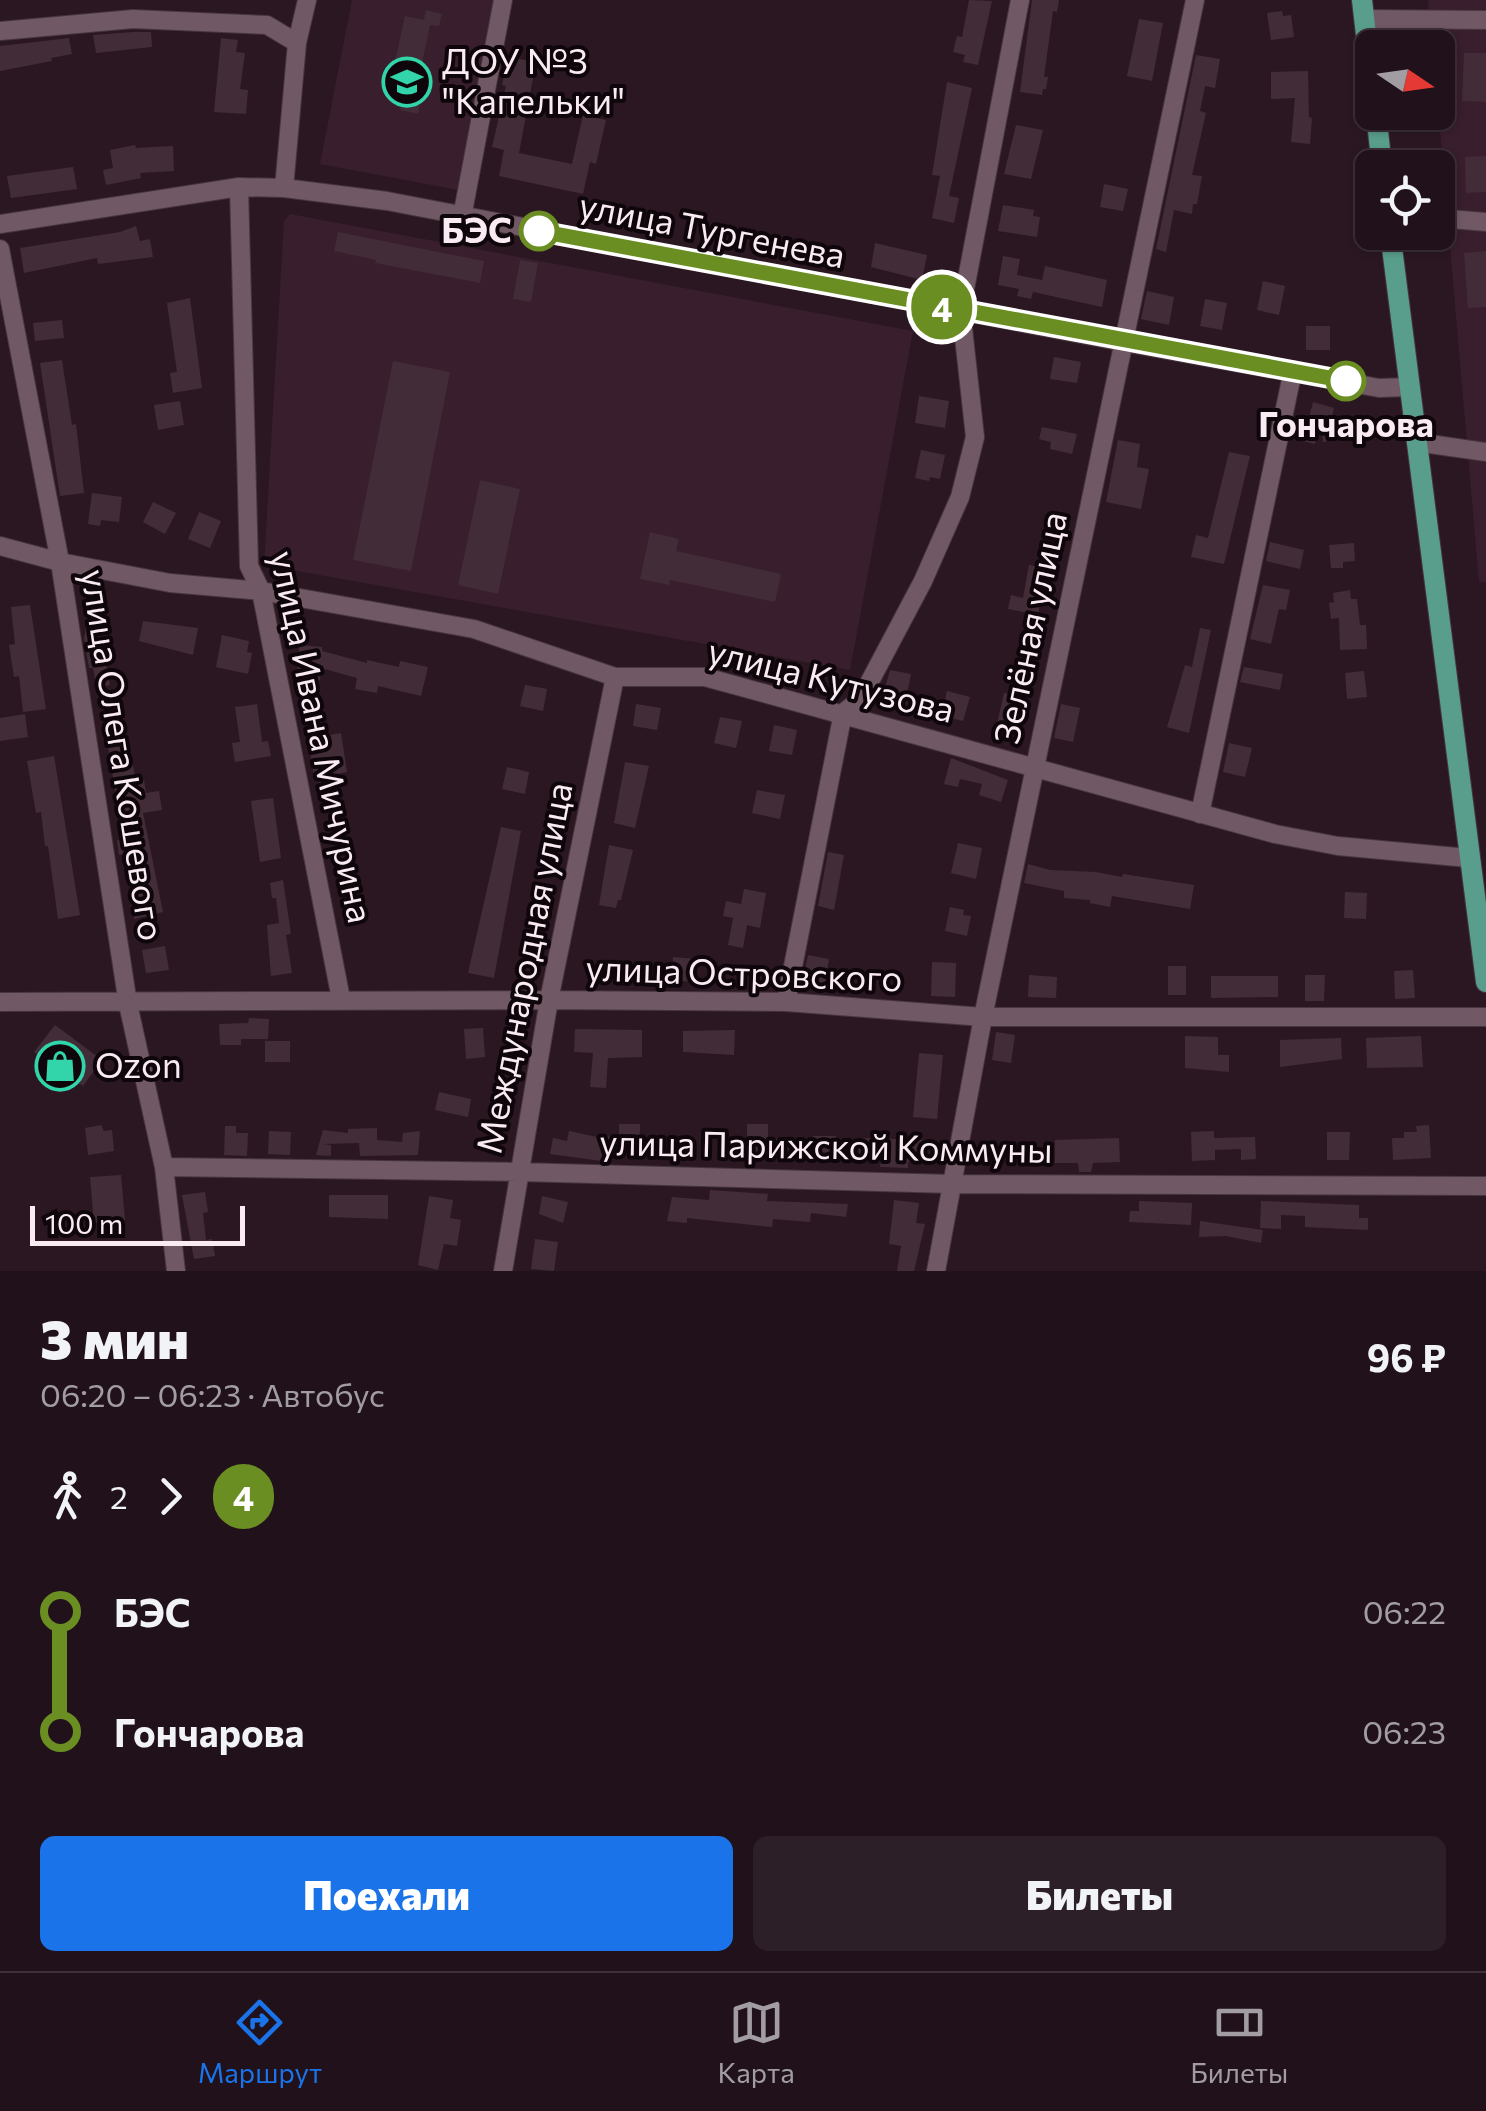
<!DOCTYPE html>
<html lang="ru">
<meta charset="utf-8">
<style>
:root{--surface:#20111a;--page:#2d1f27;--text:#f1f3f6;--muted:#a29da2;--line:#3d3139;--accent:#1a73e8}
body{margin:0;font-family:Commissioner,sans-serif;background:var(--page);color:var(--text);height:100vh;display:flex;flex-direction:column;font-size:38px;white-space:nowrap}
*{box-sizing:border-box;margin:0}
p{font-size:32px;color:var(--muted)}
.icon{flex:none;width:55px;height:55px;fill:none;stroke:currentColor;stroke-width:2;stroke-linecap:round;stroke-linejoin:round}
.map{position:relative;height:1271px;overflow:hidden}
.drawer{display:flex;flex-direction:column;background:var(--surface);flex:1}
.drawer>*{flex:none}
.badge{padding:0 20px;border-radius:32px;font-size:35px;line-height:65px}
.needle{width:65px;rotate:103deg}
.controls{position:absolute;left:1355px;top:30px;display:grid;gap:20px}
.controls a{display:grid;place-items:center;width:100px;height:100px;border-radius:15px;background:var(--surface);box-shadow:0 2px 8px #0004,0 0 0 2px var(--line);font-size:50px}
.scale{position:absolute;left:30px;bottom:25px;width:215px;box-sizing:border-box;padding-left:10px;border:5px solid #faebf2;border-top:0;font-size:28px;line-height:35px;white-space:nowrap;color:#faebf2;-webkit-text-stroke:8px #0e060a;paint-order:stroke}
.map>.badge{position:absolute;translate:-50% -50%;box-shadow:0 0 0 5px #fff}
.legs{display:flex;align-items:center;gap:15px;height:110px;padding:0 40px;font-size:32px}
.legs p{margin-inline-start:auto}
.summary{display:flex;align-items:center;justify-content:space-between;height:170px;padding:0 40px}
h1{font-size:55px;font-weight:800;line-height:75px}
.button{display:flex;gap:20px;margin-top:auto;padding:20px 40px}
.button a{flex:1;height:115px;border-radius:15px;background:var(--accent);color:#fff;font-size:40px;font-weight:800;line-height:115px;text-align:center}
.button a+a{background:var(--page);color:var(--text)}
ul{padding:0 40px;list-style:none}
li{display:flex;align-items:center;gap:35px;height:120px;font-size:38px}
li i{display:grid;place-items:center;width:15px;height:100%;margin:0 12px;background:currentColor}
li i::after{content:'';width:25px;height:25px;margin:-12px;border:8px solid;border-radius:50%;background:var(--surface)}
li p{margin-inline-start:auto}
li:first-child i{background:linear-gradient(#0000 50%,currentColor 0)}
li:last-child i{background:linear-gradient(currentColor 50%,#0000 0)}
.dock{display:flex;justify-content:space-around;align-items:center;height:140px;border-top:2px solid var(--line);background:var(--surface);font-size:28px;color:var(--muted)}
.dock a{display:grid;justify-items:center;gap:5px}
.dock .current{color:var(--accent)}
.map>svg:first-child{display:block}
.built{fill:#391e2d}
.building{fill:#422c37}
.lines{fill:none;stroke-linecap:round;stroke-linejoin:round}
.minor-casing{stroke:#46363f;stroke-width:20}
.major-casing{stroke:#46363f;stroke-width:22}
.minor{stroke:#705864;stroke-width:18}
.major{stroke:#599e8c;stroke-width:20}
.line-1-casing{stroke:#fff;stroke-width:22}
.line-1{stroke:#6b8e23;stroke-width:15}
.stop-1-dot{fill:#fff;stroke:#6b8e23;stroke-width:5}
.labels{text-anchor:middle;stroke-width:8;stroke-linejoin:round;paint-order:stroke}
.poi-label{font-size:35px;fill:#faebf2;stroke:#0e060a;text-anchor:start}
.stop-label{font-size:35px;font-weight:bold;fill:#faebf2;stroke:#0e060a;text-anchor:end}
.street-label{font-size:35px;fill:#faebf2;stroke:#0e060a}
</style>
<div class="map">
<svg width="1486" height="1271" viewBox="0 0 1486 1271">
<rect width="100%" height="100%" fill="#2b1722"/>
<path class="built" d="M352,0H495L458,190L320,164Z
M1428,0H1486V582H1479L1438,108V48L1432,47Z
M290,214L913,331L850,670L264,565L284,221Z"/>
<path class="building" d="M969,0L992,1L978,65L963,62L965,55L953,52L957,36L962,37Z
M1032,0H1059L1057,12L1053,11L1044,77H1048L1046,89H1043L1042,95L1020,92Z
M426,10L442,14L439,26L430,25L415,97L421,98L418,114L400,110L402,101L387,98L405,16L424,20Z
M1282,11L1283,16L1291,15L1294,37L1271,40L1267,13Z
M1139,19L1163,23L1152,81L1127,76Z
M133,32H151L152,47L96,53L93,35Z
M69,38L72,54L51,58L52,61L0,71V46Z
M221,38L238,40L236,52L245,53L240,89L248,90L246,114L214,112Z
M1464,53H1486V102L1462,101Z
M1196,55L1220,59L1215,88L1205,86L1200,111L1206,113L1192,175L1202,176L1197,204H1193L1192,214L1174,210L1166,252L1156,249Z
M508,57L536,62L519,153L572,164L583,115L606,120L596,164L590,162L583,194L499,176L504,150L492,147L506,86L502,85Z
M1308,71L1309,117L1312,118L1310,144L1291,142L1295,98L1271,99V72Z
M947,82L972,88L949,196L959,198L954,223L932,218L940,176L932,175Z
M1016,125L1043,130L1031,179L1004,174Z
M135,145L136,148L173,146L174,171L140,173L141,178L106,185L103,170L113,168L110,150Z
M1486,156V192L1466,193L1465,157Z
M73,167L77,189L11,198L7,176Z
M1104,184L1128,189L1123,211L1100,207Z
M1003,205L1034,210L1033,216L1040,217L1037,237L998,231Z
M136,226L140,241L150,239L153,257L98,264L97,258L24,273L20,248L120,232Z
M338,232L484,261L480,283L375,263L376,260L334,251Z
M875,243L927,255L922,280L871,267Z
M1486,251V307L1468,308L1464,253Z
M1003,256L1020,259L1017,275L1042,280L1045,266L1107,280L1102,307L1033,292L1031,299L1017,296L1019,289L998,285Z
M520,260L538,263L531,302L513,299Z
M1263,281L1285,286L1279,315L1257,310Z
M1147,291L1174,297L1169,325L1141,319Z
M190,298L202,388L173,393L170,373L177,372L167,303Z
M1205,299L1227,303L1222,330L1200,326Z
M62,320L64,338L35,341L33,323Z
M1306,326H1330V350H1306Z
M1054,357L1081,362L1077,383L1050,379Z
M62,360L72,425L76,424L84,493L60,496L40,363Z
M393,361L450,372L411,571L353,560Z
M919,396L949,401L945,428L915,423Z
M180,401L184,425L158,430L154,405Z
M1313,402L1334,408L1326,442H1323L1321,418L1315,444L1303,441Z
M1042,427L1077,434L1072,454L1050,449L1051,442L1039,439Z
M1118,440L1140,444L1137,467L1149,469L1141,509L1106,502Z
M921,450L945,455L940,479L930,477L929,481L915,478Z
M1229,452L1250,456L1224,564L1191,557L1196,535L1208,538Z
M480,480L520,489L498,594L458,585Z
M92,493L122,497L119,522L101,520L100,526L88,524Z
M153,502L176,513L165,534L143,522Z
M199,512L221,521L210,548L188,539Z
M650,532L679,539L676,551L781,574L775,602L670,580L669,585L640,579Z
M1270,542L1304,550L1300,569L1266,561Z
M1354,543L1355,561L1343,562V568H1331L1329,545Z
M1029,565L1046,568L1038,615L1008,609L1011,595L1023,598Z
M1263,585L1290,590L1286,610L1279,609L1271,644L1250,639Z
M1350,590L1351,599H1357L1360,625H1366L1367,649L1340,650L1339,618L1331,619L1329,603L1334,602L1333,593Z
M30,605L46,709L23,712L19,676L14,677L9,645L15,644L11,607Z
M88,617L110,621L107,639L101,638L110,685L97,688L93,668H89L84,638Z
M143,621L198,628L193,655L139,641Z
M1200,628L1211,630L1189,733L1167,727L1185,665L1192,667Z
M222,635L249,641L247,652L252,653L248,674L216,667Z
M299,645L322,647V651L367,663V660L399,667L400,661L428,667L421,696L378,686L377,693L355,689L357,678L321,668L320,680L297,679Z
M1244,667L1283,674L1280,690L1240,682Z
M890,670L911,674L906,699L883,695Z
M1364,671L1367,697L1347,699L1345,673Z
M525,685L547,689L543,711L520,706Z
M947,691L970,697L963,721L946,717L948,709L943,708Z
M1004,693L1025,698L1021,730L997,724Z
M257,704L262,742L268,741L271,756L235,762L232,743L240,742L235,707Z
M636,704L661,708L657,730L633,726Z
M1061,704L1080,708L1073,742L1054,738Z
M121,710L136,781L144,780L146,793L159,791L162,810L143,813L163,912L134,919L129,853L119,855L117,840L123,839L108,747L118,745L113,724L104,725L102,714Z
M25,714L28,737L0,741V718Z
M720,717L742,721L736,748L714,743Z
M774,725L797,730L792,755L769,751Z
M341,733L347,772L338,774L341,793L320,796L318,777H314L310,750L314,749L312,738Z
M1229,743L1252,748L1245,777L1223,772Z
M54,756L80,915L58,919L48,846H45L41,812L36,813L27,761Z
M951,758L1008,780L1001,802L979,795L982,784L960,779L958,787L944,784Z
M625,762L649,766L635,828L614,823Z
M507,767L529,772L525,794L502,789Z
M757,790L785,795L780,819L752,813Z
M273,798L281,858L260,862L251,801Z
M501,827L521,831L494,978L468,973Z
M958,843L982,848L976,879L951,873Z
M609,845L633,850L621,900H618L616,908L599,905Z
M828,852L844,855L834,910L818,906Z
M1028,864L1050,870L1096,872L1122,877L1123,874L1194,885L1190,909L1112,896L1110,907L1090,903V900L1064,898V891L1024,883Z
M283,880L291,934L286,935L292,973L271,976L267,925L279,923L276,898H272L270,883Z
M744,889L766,893L760,928L747,925L743,948L728,945L733,918L723,916L726,901L741,904Z
M1345,892L1367,893L1366,919L1344,918Z
M950,907L964,910L963,915L971,916L967,936L945,931Z
M165,946L169,970L146,973L142,950Z
M808,955L829,959L825,984L803,980Z
M673,957L697,959L695,982L671,980Z
M932,962L956,963L955,997L931,996Z
M1168,966H1186V995H1168Z
M1413,970L1415,998L1395,999L1394,971Z
M1029,975L1057,977L1056,998L1028,997Z
M1305,975H1325L1324,1001H1305Z
M1211,976H1278V997L1211,998Z
M249,1018L269,1019L268,1039H241V1045H220L219,1024L248,1023Z
M55,1025L102,1060L83,1086L34,1052Z
M483,1028L485,1057L466,1059L464,1029Z
M575,1029L642,1030V1057L608,1058L606,1088L590,1087L593,1053L574,1052Z
M735,1030L734,1055L683,1052V1031Z
M996,1032L1015,1035L1011,1063L992,1060Z
M1185,1036L1218,1037V1055H1229V1072L1185,1068Z
M1421,1036L1423,1067L1367,1068L1366,1038Z
M1341,1038L1342,1059L1280,1067V1040Z
M265,1041H290V1062H265Z
M919,1053L943,1055L937,1119L913,1117Z
M439,1092L471,1099L468,1117L435,1110Z
M619,1124H640V1147H610L609,1162L550,1154L553,1138L567,1141L569,1131L597,1137L619,1136Z
M747,1124H768V1138L789,1140L788,1160L775,1159V1155H747V1150L745,1161L723,1157L726,1142L747,1146Z
M101,1125L104,1131L112,1130L114,1151L88,1155L85,1128Z
M1429,1125L1431,1158L1393,1160L1392,1138H1404V1132H1417L1416,1126Z
M225,1126H236V1133H248L247,1156L224,1155Z
M377,1128V1140L402,1142L403,1133L420,1131L418,1155L360,1156L359,1143L323,1144L331,1145V1156L316,1155L323,1130L348,1133V1129Z
M269,1131L291,1132L290,1155L268,1154Z
M1214,1131V1138L1255,1137L1256,1159L1241,1160V1149L1215,1150V1160L1192,1161L1191,1132Z
M1327,1132H1350L1349,1160H1327Z
M813,1136H836L835,1160H812Z
M859,1138L928,1140L926,1163L908,1162V1168L880,1167L881,1159L859,1158Z
M1119,1138L1120,1162L1093,1163L1091,1172H1079L1078,1163H1055V1140Z
M121,1175L125,1220L94,1223L90,1177Z
M710,1190L768,1194L767,1201L848,1204L846,1217L811,1213L810,1222L773,1219L772,1227L687,1218V1223L667,1221L672,1197L709,1200Z
M205,1192L208,1212L203,1213L206,1240L212,1239L215,1256L194,1259L182,1195Z
M329,1195H388V1219L329,1217Z
M429,1196L453,1200L450,1218L461,1220L457,1246L444,1244L438,1270L418,1265Z
M542,1196L568,1202L563,1223L539,1214Z
M894,1200L919,1203L916,1223L925,1224L914,1271H897L901,1246L889,1244Z
M1139,1201L1192,1203L1191,1225L1129,1222L1130,1211H1139Z
M1261,1201L1359,1205V1218H1368V1230L1305,1227V1216L1281,1215V1229L1260,1228Z
M1200,1221L1263,1230L1261,1243L1226,1236L1199,1237Z
M535,1239L558,1242L554,1271L531,1269Z"/>
<g class="lines">
<g class="minor-casing">
<path id="minor" d="M1364,19L1486,20
M0,31L133,19L267,25L297,43
M239,187L249,566L261,591L341,999
M284,188L297,43L307,0
M462,217L503,0
M1438,218L1486,222
M0,224L239,187L284,188L387,201L1123,342L1379,388L1409,387
M0,249L60,562L128,1004L164,1167L176,1271
M1416,442L1486,452
M0,546L60,562L170,583L261,591L474,629L615,677H705L1275,834L1338,846L1468,858
M1200,814L1293,370
M0,1002L549,1000L786,1002L983,1017H1486
M786,1002L843,713L860,700L923,581L960,497L975,437L961,310L1020,0
M164,1167L520,1172L952,1184L1486,1186
M503,1271L549,1000L615,677
M936,1271L983,1017L1195,0"/>
</g>
<g class="major-casing">
<path id="major" d="M1362,0L1372,87
M1376,112L1382,168
M1390,232L1486,982"/>
</g>
<use href="#minor" class="minor"/>
<use href="#major" class="major"/>
</g>
<g class="lines">
<g class="line-1-casing">
<path id="line-1" d="M539,231L1346,381"/>
</g>
<use href="#line-1" class="line-1"/>
</g>
<defs>
<g id="school-ring" transform="scale(2.5)"><circle r="9.5" fill="#0e060a" stroke="#32d4a9" stroke-width="1.5"/><path d="M0-5L7-2L0 1L-7-2ZM-4 1L0 2.5L4 1V4Q0 6-4 4Z" fill="#32d4a9"/></g>
<g id="shop-ring" transform="scale(2.5)"><circle r="9.5" fill="#0e060a" stroke="#32d4a9" stroke-width="1.5"/><path d="M-5-2.5h2.3a2.7 3.5 0 0 1 5.4 0H5L5.5 6h-11ZM-1.5-2.5h3a1.5 2.3 0 0 0-3 0Z" fill="#32d4a9"/></g>
</defs>
<g fill-rule="evenodd">
<use href="#school-ring" x="407" y="82"/>
<use href="#shop-ring" x="60" y="1066"/>
</g>
<g class="stop-1-dot">
<circle cx="539" cy="231" r="18"/>
<circle cx="1346" cy="381" r="18"/>
</g>
<g class="labels">
<g class="poi-label">
<text x="442" y="74">ДОУ №3<tspan x="442" dy="40">"Капельки"</tspan></text>
<text x="95" y="1078">Ozon</text>
</g>
<g class="stop-label">
<text x="512" y="243">БЭС</text>
<text x="1346" y="437" text-anchor="middle">Гончарова</text>
</g>
<g class="street-label">
<text transform="translate(712 231) rotate(11)" y="12">улица Тургенева</text>
<text transform="translate(1031 628) rotate(-78)" y="12">Зелёная улица</text>
<text transform="translate(831 681) rotate(14)" y="12">улица Кутузова</text>
<text transform="translate(321 737) rotate(78)" y="12">улица Ивана Мичурина</text>
<text transform="translate(122 755) rotate(81)" y="12">улица Олега Кошевого</text>
<text transform="translate(525 968) rotate(-79)" y="12">Международная улица</text>
<text transform="translate(744 974) rotate(2)" y="12">улица Островского</text>
<text transform="translate(826 1147) rotate(1)" y="12">улица Парижской Коммуны</text>
</g>
</g>
</svg>
<div class="controls">
<a><svg class="needle" viewBox="-14 -14 28 28"><path d="M0-13l5 13h-10z" fill="#e53935"/><path d="M0 13l5-13h-10z" fill="#a29da2"/></svg></a>
<a><svg class="icon" aria-label="locate" viewBox="0 0 24 24"><circle cx="12" cy="12" r="6"/><path d="M12 2v4M12 18v4M2 12h4M18 12h4"/></svg></a>
</div>
<div class="scale">100 m</div>
<b class="badge" style="left:942px;top:307px;background:#6b8e23;color:#fff">4</b>
</div>
<section class="drawer">
<div class="summary"><div><h1>3 мин</h1><p>06:20 – 06:23 · Автобус</p></div><b>96 ₽</b></div>
<div class="legs"><svg class="icon" aria-label="walk" viewBox="0 0 24 24"><circle cx="13" cy="4" r="2"/><path d="M13 8l-2 6 4 7M11 14l-3 7M7 12l3-4h3l4 4"/></svg>2<svg class="icon" aria-label="forward" viewBox="0 0 24 24"><path d="M9 5l7 7-7 7"/></svg><b class="badge" style="background:#6b8e23;color:#fff">4</b></div>
<ul>
<li><i style="color:#6b8e23"></i><b>БЭС</b><p>06:22</p></li>
<li><i style="color:#6b8e23"></i><b>Гончарова</b><p>06:23</p></li>
</ul>
<div class="button"><a>Поехали</a><a>Билеты</a></div>
</section>
<nav class="dock">
<a class="current"><svg class="icon" aria-label="directions" viewBox="0 0 24 24"><path d="M12 3l9 9-9 9-9-9zM9 14v-3h6M13 9l2 2-2 2"/></svg>Маршрут</a>
<a><svg class="icon" aria-label="map" viewBox="0 0 24 24"><path d="M3 6l6-2 6 2 6-2v14l-6 2-6-2-6 2zM9 4v14M15 6v14"/></svg>Карта</a>
<a><svg class="icon" aria-label="tickets" viewBox="0 0 24 24"><path d="M3 7h18v10H3zM15 7v10"/></svg>Билеты</a>
</nav>
